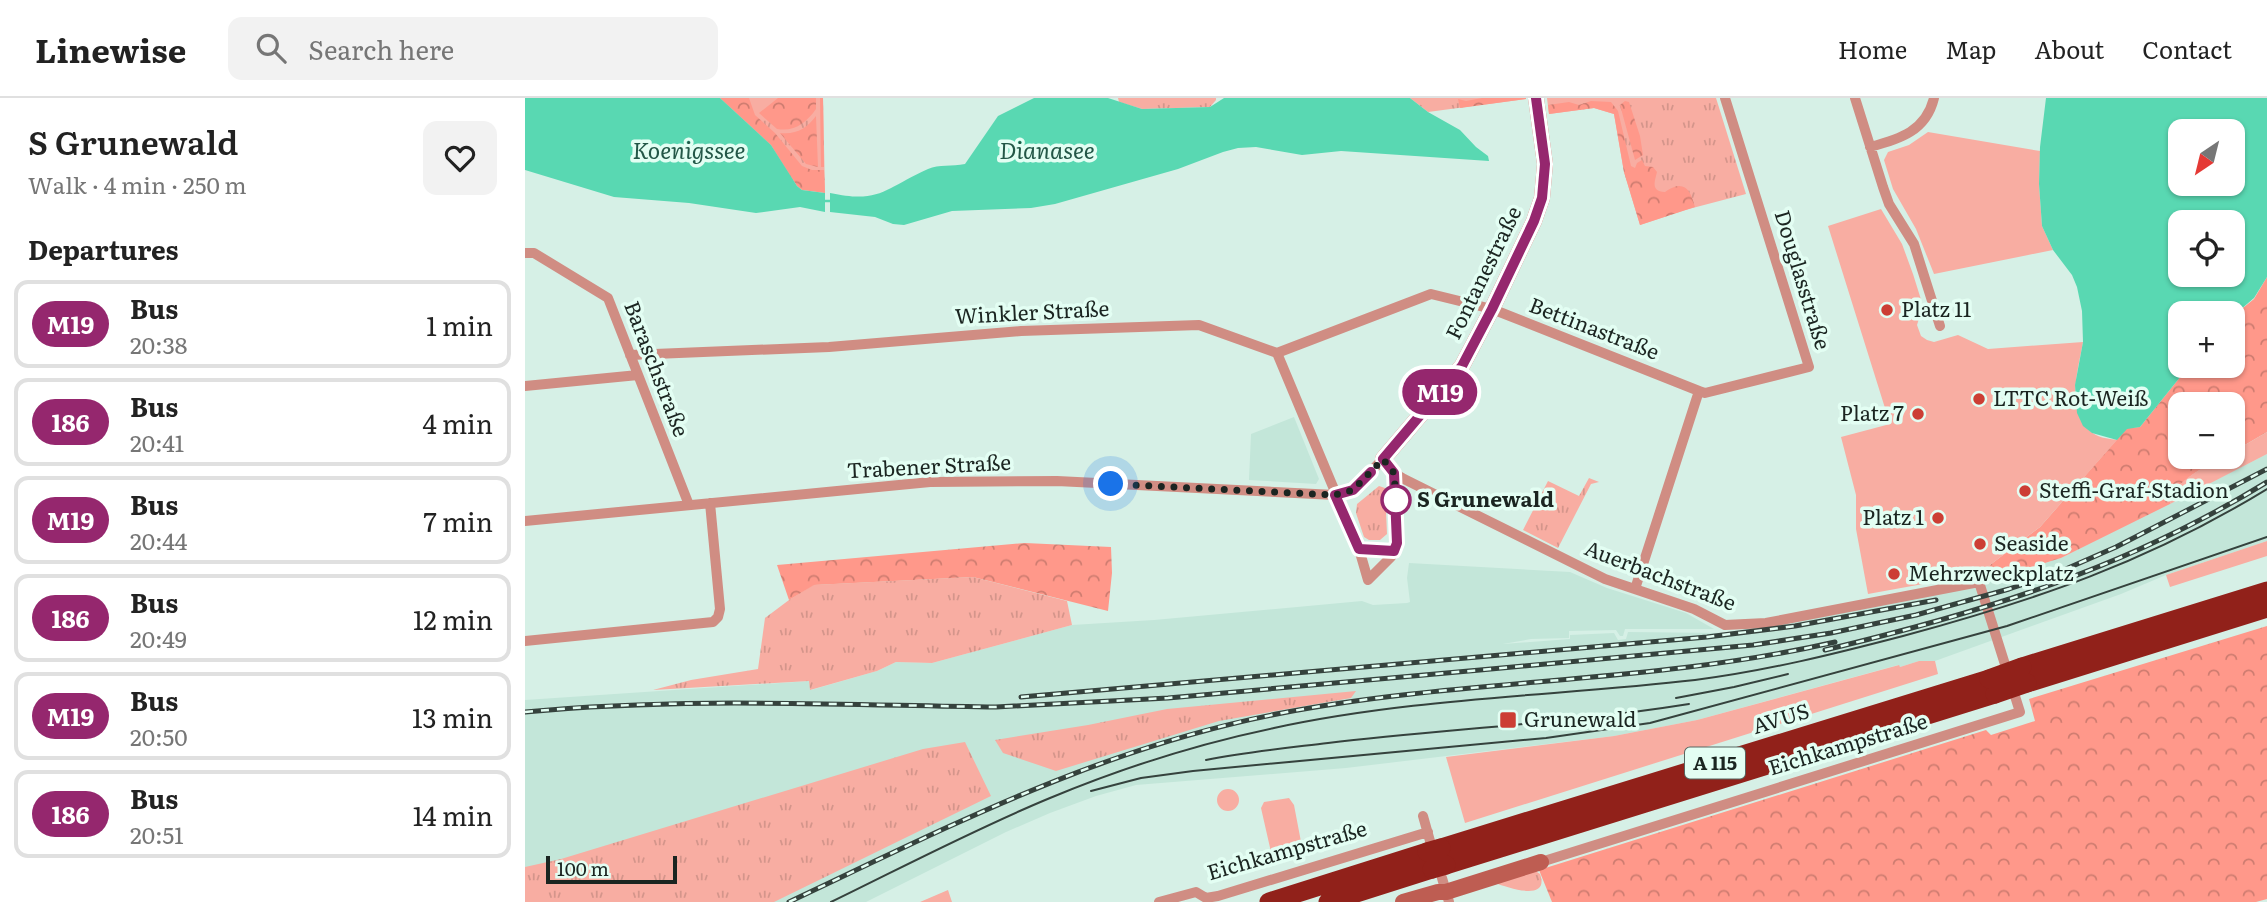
<!DOCTYPE html>
<meta charset="utf-8">
<style>
:root{--surface:#fff;--page:#f2f2f2;--text:#222;--muted:#767676;--line:#e0e0e0}
body{margin:0;font-family:Literata,serif;background:var(--page);color:var(--text);height:100vh;display:flex;flex-direction:column;font-size:26px;white-space:nowrap}
*{box-sizing:border-box;margin:0}
p{font-size:23px;color:var(--muted)}
.icon{flex:none;width:38px;height:38px;fill:none;stroke:currentColor;stroke-width:2;stroke-linecap:round;stroke-linejoin:round}
.map{position:relative;flex:1;overflow:hidden}
.details{display:flex;flex-direction:column;background:var(--surface);width:525px}
.details>*{flex:none}
.badge{padding:0 14px;border-radius:23px;font-size:24px;line-height:46px}
.needle{width:46px;rotate:215deg}
.fabs{position:absolute;left:1643px;top:21px;display:grid;gap:14px}
.fabs a{display:grid;place-items:center;width:77px;height:77px;border-radius:14px;background:var(--surface);box-shadow:0 2px 5px #0004;font-size:35px}
.scale{position:absolute;left:21px;bottom:18px;width:131px;box-sizing:border-box;padding-left:7px;border:4px solid #1b2521;border-top:0;font-size:19px;line-height:24px;white-space:nowrap;color:#1b2521;-webkit-text-stroke:5px #e3fef3;paint-order:stroke}
.you{position:absolute;width:35px;height:35px;margin:-18px;border:5px solid #fff;border-radius:50%;background:#1a73e8;box-shadow:0 0 0 10px #1a73e833}
.map>.badge{position:absolute;translate:-50% -50%;box-shadow:0 0 0 4px #fff}
h2{padding:0 28px;font-size:26px;line-height:63px}
.round{display:grid;place-items:center;flex:none;width:74px;height:74px;border-radius:14px;background:var(--page)}
.overview{display:flex;align-items:center;justify-content:space-between;height:119px;padding:0 28px}
h1{font-size:33px;font-weight:600;line-height:52px}
ul{padding:0;list-style:none}
li{display:flex;align-items:center;gap:21px;height:88px;margin:0 14px 10px;padding:0 14px;border:4px solid var(--line);border-radius:14px}
li div{flex:1}
li b{display:block;font-size:26px}
li em{font-style:normal}
li .badge{min-width:77px;font-weight:700;text-align:center}
header{display:flex;align-items:center;gap:42px;box-sizing:border-box;height:98px;padding:0 35px;background:var(--surface);border-bottom:2px solid var(--line)}
header strong{font-size:33px}
nav{display:flex;gap:38px;margin-inline-start:auto;font-size:24px}
.search{width:490px;height:63px;background:var(--page);display:flex;align-items:center;gap:18px;box-sizing:border-box;padding:0 24px;border-radius:14px;color:var(--muted);font-size:26px}
main{display:flex;flex:1;min-height:0}
.map>svg:first-child{display:block}
.built{fill:#c3e6d9}
.grass{fill:url(#grass-tufts)}
.forest{fill:url(#forest-crowns)}
.garden{fill:#f8ada2}
.water{fill:#59d8b2;fill-rule:evenodd}
.lines{fill:none;stroke-linecap:round;stroke-linejoin:round}
.stream{stroke:#59d8b2;stroke-width:2.5}
.street{stroke:#d08d83;stroke-width:10}
.secondary{stroke:#be5d52;stroke-width:16}
.highway{stroke:#91211a;stroke-width:19}
.tram{stroke:#35423d;stroke-width:2}
.rail-casing{stroke:#35423d;stroke-width:5}
.rail{stroke:#e3fef3;stroke-width:2.5;stroke-dasharray:8;stroke-linecap:butt}
.highway-bridge{stroke:#91211a;stroke-width:19}
.line-casing{stroke:#fff;stroke-width:16}
.line{stroke:#95276e;stroke-width:10}
.walk{stroke:#1b2521;stroke-width:7;stroke-dasharray:0 12.6}
.poi-dot{fill:#cc3e34;stroke:#e3fef3;stroke-width:2.5}
.stop-dot{fill:#fff;stroke:#95276e;stroke-width:3.5}
.labels{text-anchor:middle;stroke-width:7;stroke-linejoin:round;paint-order:stroke}
.shield{fill:#e3fef3;stroke:#576660;stroke-width:2}
.shield-label{font-size:19px;font-weight:bold;fill:#1b2521}
.street-label{font-size:21px;fill:#1b2521;stroke:#e3fef3}
.poi-label{font-size:21px;fill:#1b2521;stroke:#e3fef3;text-anchor:start}
.stop-label{font-size:21px;font-weight:bold;fill:#1b2521;stroke:#e3fef3;text-anchor:start}
.water-label{font-size:23px;font-style:italic;fill:#235747;stroke:#e3fef3}
</style>
<header>
<strong>Linewise</strong>
<div class="search"><svg class="icon" aria-label="search" viewBox="0 0 24 24"><circle cx="10" cy="10" r="6"/><path d="M15 15l6 6"/></svg>Search here</div>
<nav><a>Home</a><a>Map</a><a>About</a><a>Contact</a></nav>
</header>
<main>
<section class="details">
<div class="overview"><div><h1>S Grunewald</h1><p>Walk · 4 min · 250 m</p></div><a class="round"><svg class="icon" aria-label="heart" viewBox="0 0 24 24"><path d="M12 20l-8-8c-3-5 5-10 8-4 3-6 11-1 8 4z"/></svg></a></div>
<h2>Departures</h2>
<ul>
<li><span class="badge" style="background:#95276e;color:#fff">M19</span><div><b>Bus</b><p>20:38</p></div><em>1 min</em></li>
<li><span class="badge" style="background:#95276e;color:#fff">186</span><div><b>Bus</b><p>20:41</p></div><em>4 min</em></li>
<li><span class="badge" style="background:#95276e;color:#fff">M19</span><div><b>Bus</b><p>20:44</p></div><em>7 min</em></li>
<li><span class="badge" style="background:#95276e;color:#fff">186</span><div><b>Bus</b><p>20:49</p></div><em>12 min</em></li>
<li><span class="badge" style="background:#95276e;color:#fff">M19</span><div><b>Bus</b><p>20:50</p></div><em>13 min</em></li>
<li><span class="badge" style="background:#95276e;color:#fff">186</span><div><b>Bus</b><p>20:51</p></div><em>14 min</em></li>
</ul>
</section>
<div class="map">
<svg width="1742" height="804" viewBox="0 0 1742 804">
<defs>
<pattern id="grass-tufts" width="24" height="20" patternUnits="userSpaceOnUse" patternTransform="scale(1.75)"><rect width="24" height="20" fill="#f8ada2"/><path d="M3 7l-1-3M5 7V3M7 7l1-3M15 17l-1-3M17 17v-4M19 17l1-3" fill="none" stroke="#d4958b"/></pattern>
<pattern id="forest-crowns" width="20" height="18" patternUnits="userSpaceOnUse" patternTransform="scale(1.75)"><rect width="20" height="18" fill="#ff988a"/><path d="M2 6a3 3 0 1 1 6 0M12 15a3 3 0 1 1 6 0" fill="none" stroke="#ce7c70"/></pattern>
</defs>
<rect width="100%" height="100%" fill="#d6f0e6"/>
<path class="built" d="M769,319L794,381L791,386L724,382L726,336Z
M1742,356V443L1641,477L1596,496L1410,563H1394L1375,569L1373,567L1172,622L1089,638L821,670L611,687L571,698L525,715L481,734L341,804H0V602L285,583L286,592L352,573L371,564L407,565L547,527L629,522L837,503L848,507L882,505L885,504L882,480L884,465L1045,474L1082,490L1161,515L1189,531H1100L1098,538H1095L1091,532L1044,533V540L1006,541L978,546L1045,541V537L1089,535L1093,542L1101,541L1103,534L1196,535L1273,523L1353,507L1469,481L1536,460Z"/>
<path class="grass" d="M195,0H298L300,95L267,82L246,47Z
M593,0H691V2L685,9L617,11L594,4Z
M885,0H1001V1L903,14Z
M1022,0H1191L1221,96L1160,112L1115,127L1099,74L1089,16L1069,10L1024,16Z
M1064,380L1074,384L1066,386L1033,450L998,432L1023,383L1054,398Z
M854,388L860,390L862,436L855,442H844L839,439L831,415L832,406Z
M448,479L542,503L547,527L407,565L371,564L352,573L285,592L284,583L128,592L166,582L233,571L240,520L264,502L288,487Z
M831,593L826,600L694,623L531,673L478,655L470,642L563,627L642,611Z
M440,644L466,698L249,804H0V769L36,761L398,651Z
M1009,772L1015,776C1025,804 984,790 970,785Z"/>
<path class="forest" d="M195,0H224L230,17L250,35L277,68L287,72H299L300,95L277,92L272,88L246,47Z
M253,0H291V11C281,25 270,34 252,31L234,15Z
M295,0H298L299,69H296Z
M957,0H1001V1L935,10L933,1L941,3Z
M1066,3L1086,4L1093,13L1106,68L1110,70L1112,65L1117,62L1120,68L1128,69L1132,74C1130,83 1125,93 1140,94C1159,81 1165,91 1170,109L1115,127L1099,74L1089,16L1069,10L1024,16L1023,7L1044,4L1054,7Z
M1100,3L1104,4L1115,38L1118,57L1110,62L1095,7Z
M291,18L293,69L281,66L255,35C271,37 282,30 291,18Z
M1742,179V334L1708,354V306H1656V359H1699C1677,371 1653,380 1645,406L1536,460L1469,481L1461,470L1515,429L1602,330L1615,329L1664,268H1708V218L1729,201Z
M500,445L586,449L587,475L583,513L448,479L289,487L264,502L252,467Z
M1742,528V801L1731,804H1027L1014,772L1461,632L1466,637L1510,623L1504,601Z"/>
<path class="garden" d="M1403,34L1515,53L1514,86L1517,128L1528,152L1409,176L1391,131L1368,91L1359,62L1363,54L1384,47Z
M1356,111L1377,146L1388,176L1398,208L1392,227L1396,238L1402,242L1409,244L1433,237L1463,251L1558,244C1553,273 1538,319 1571,337C1576,340 1586,341 1592,342L1515,429L1461,470L1409,484L1343,496L1331,431V397L1316,339L1365,326L1303,128Z
M1742,334V356L1645,406C1646,402 1647,398 1649,394C1657,380 1692,359 1708,359V354Z
M1742,443V458L1645,489L1641,477Z
M1394,563H1410L1413,576L940,725L921,659L1089,638L1172,622L1374,567L1375,569Z
M692 702a11 11 0 1 1 22 0a11 11 0 1 1-22 0Z
M764,700L769,707L777,749L773,756L753,762L746,754L736,710L739,704Z
M423,792L427,804H395Z"/>
<path class="water" d="M0,0H195L246,47L272,88L277,92L300,95V114L275,109L231,115L164,105L89,99L0,72Z
M509,0H583L617,11L685,9L699,0H885L903,14L935,32L951,49L963,58L964,63L816,53L777,57L731,49L713,50L698,54L653,71L530,106L506,110L427,113L379,127L368,126L350,119L305,114V95C356,106 360,90 403,71C414,66 427,69 440,66L473,18Z
M1521,0H1742V179L1729,200L1708,218V215H1656V268H1664L1615,329L1602,331L1592,342L1567,335L1558,328L1552,315L1550,287L1558,244L1557,213L1552,189L1547,177L1528,152L1517,128L1514,86L1515,49ZM1708,33V86H1656V33ZM1708,124V177H1656V124Z"/>
<g class="lines">
<path class="stream" d="M300,103H305"/>
<path class="street" d="M1330,0L1358,89L1364,106L1389,146L1415,228
M1345,49C1375,41 1401,33 1409,0
M0,155H9L83,200L164,407
M752,255L906,196L967,211L1174,293
M105,257L304,249L496,233L674,227L752,255L834,451L843,482L866,459L872,445L869,375
M0,288L113,277
M0,423L405,384L532,383L810,397L828,392L858,361L869,375L879,381L1080,481L1169,511L1200,527L1241,525L1454,484L1495,614L1016,764
M834,451L869,453
M1110,491L1174,293L1180,295L1284,269L1200,0
M0,543L188,524L193,519L195,511L185,405
M898,718L905,743
M917,780L924,804
M634,804L671,794L681,800L693,798L903,734"/>
<path class="secondary" d="M858,361L937,268L967,211L1009,123L1017,100L1020,66L1011,0
M878,804L913,794H921L1016,764"/>
<path class="highway" d="M1497,569L1742,493
M1502,585L1742,510
M916,750L1464,581
M921,767L1470,596
M744,804L902,754
M803,804L907,771"/>
<path class="tram" d="M1151,600L1209,589L1263,576
M681,662C721,654 762,650 803,645C923,631 1045,625 1164,606
M566,693L616,680L668,673L1021,640L1125,625L1482,528L1742,439
M306,804C378,769 450,731 525,700C597,670 672,646 749,630C887,600 1030,598 1170,582C1241,573 1309,556 1378,538C1511,502 1623,464 1742,391"/>
<g class="rail-casing">
<path id="rail" d="M1300,552C1459,514 1602,470 1742,384
M496,599L1182,539L1270,528L1411,502
M0,614C157,599 314,607 471,609L643,600L955,572L1228,547L1306,535L1391,517L1484,491L1534,474L1591,449L1742,371
M264,804C427,727 578,649 757,615C940,580 1128,586 1310,544"/>
</g>
<use href="#rail" class="rail"/>
<path class="highway-bridge" d="M1464,581L1497,569
M1470,596L1502,585
M902,754L916,750
M907,771L921,767"/>
</g>
<g class="lines">
<g class="line-casing">
<path id="line" d="M846,374L828,392L810,397L834,451L869,453L872,445L869,375L858,361L937,268L967,211L1009,123L1017,100L1020,66L1011,0"/>
</g>
<use href="#line" class="line"/>
<path class="walk" d="M586,386L810,397L828,392L858,361L869,375L871,402"/>
</g>
<g class="poi-dot">
<circle cx="1362" cy="212" r="7"/>
<circle cx="1454" cy="301" r="7"/>
<circle cx="1393" cy="316" r="7"/>
<circle cx="1500" cy="393" r="7"/>
<circle cx="1413" cy="420" r="7"/>
<circle cx="1455" cy="446" r="7"/>
<circle cx="1369" cy="476" r="7"/>
<rect x="974" y="613" width="18" height="18" rx="3.5"/>
</g>
<circle class="stop-dot" cx="871" cy="402" r="14"/>
<g class="labels">
<rect class="shield" x="1160" y="649.5" width="60" height="31" rx="5"/>
<g class="shield-label">
<text x="1190" y="672">A 115</text>
</g>
<g class="street-label">
<text transform="translate(959 175) rotate(-64)" y="7">Fontanestraße</text>
<text transform="translate(1277 182) rotate(73)" y="7">Douglasstraße</text>
<text transform="translate(507 215) rotate(-3)" y="7">Winkler Straße</text>
<text transform="translate(1069 231) rotate(21)" y="7">Bettinastraße</text>
<text transform="translate(131 271) rotate(69)" y="7">Baraschstraße</text>
<text transform="translate(404 369) rotate(-3)" y="7">Trabener Straße</text>
<text transform="translate(1135 478) rotate(21)" y="7">Auerbachstraße</text>
<text transform="translate(1256 621) rotate(-17)" y="7">AVUS</text>
<text transform="translate(1323 647) rotate(-17)" y="7">Eichkampstraße</text>
<text transform="translate(762 753) rotate(-16)" y="7">Eichkampstraße</text>
</g>
<g class="poi-label">
<text x="1376" y="219">Platz 11</text>
<text x="1468" y="308">LTTC Rot-Weiß</text>
<text x="1379" y="323" text-anchor="end">Platz 7</text>
<text x="1514" y="400">Steffi-Graf-Stadion</text>
<text x="1399" y="427" text-anchor="end">Platz 1</text>
<text x="1469" y="453">Seaside</text>
<text x="1383" y="483">Mehrzweckplatz</text>
<text x="999" y="629">Grunewald</text>
</g>
<g class="stop-label">
<text x="892" y="409">S Grunewald</text>
</g>
<g class="water-label">
<text x="164" y="61">Koenigssee</text>
<text x="522" y="61">Dianasee</text>
</g>
</g>
</svg>
<div class="fabs">
<a><svg class="needle" viewBox="-14 -14 28 28"><path d="M0-13l5 13h-10z" fill="#e53935"/><path d="M0 13l5-13h-10z" fill="#767676"/></svg></a>
<a><svg class="icon" aria-label="locate" viewBox="0 0 24 24"><circle cx="12" cy="12" r="6"/><path d="M12 2v4M12 18v4M2 12h4M18 12h4"/></svg></a>
<a>+</a>
<a>−</a>
</div>
<div class="scale">100 m</div>
<div class="you" style="left:586px;top:386px"></div>
<b class="badge" style="left:915px;top:294px;background:#95276e;color:#fff">M19</b>
</div>
</main>
